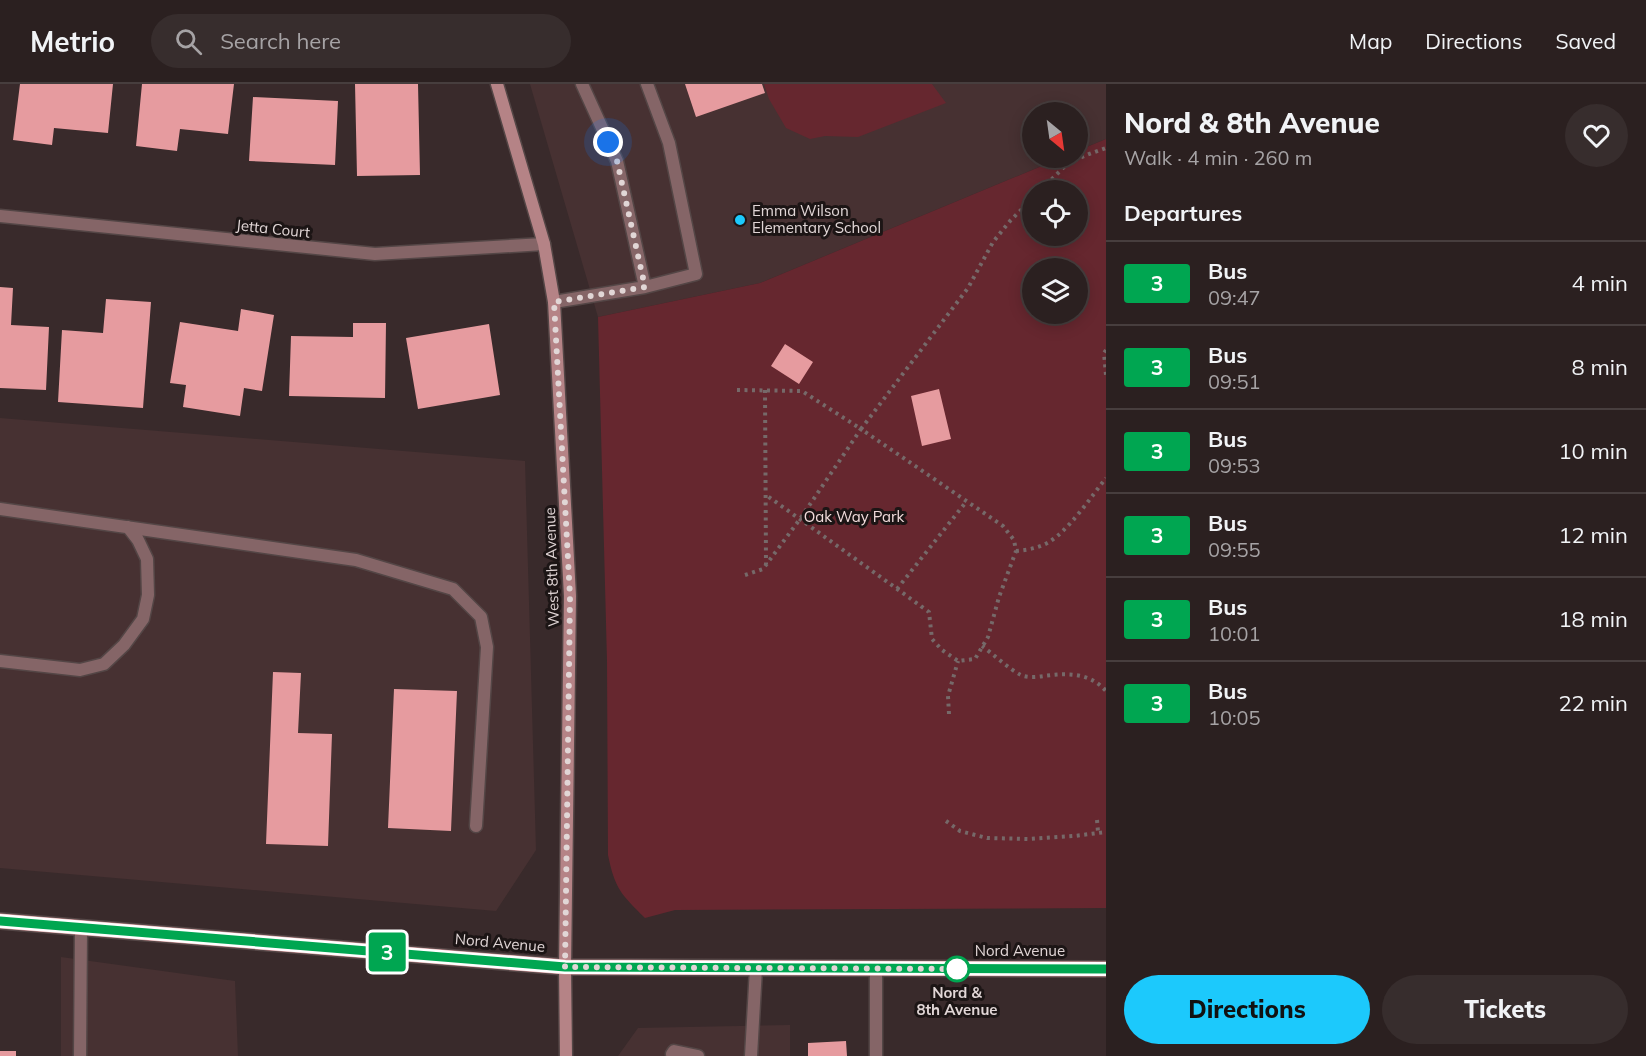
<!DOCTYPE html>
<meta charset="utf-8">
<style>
:root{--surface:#2b2020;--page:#372d2d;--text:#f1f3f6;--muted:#a6a3a5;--line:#473e3e;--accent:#1cc9fc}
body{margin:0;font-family:Mulish,sans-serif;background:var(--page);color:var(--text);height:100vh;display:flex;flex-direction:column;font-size:22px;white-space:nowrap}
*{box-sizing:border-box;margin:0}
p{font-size:20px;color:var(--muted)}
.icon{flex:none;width:33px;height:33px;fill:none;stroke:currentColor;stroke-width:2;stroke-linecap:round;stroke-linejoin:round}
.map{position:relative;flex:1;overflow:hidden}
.sheet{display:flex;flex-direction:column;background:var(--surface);width:540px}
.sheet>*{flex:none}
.badge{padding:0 12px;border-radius:4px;font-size:21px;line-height:39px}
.needle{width:39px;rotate:151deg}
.tools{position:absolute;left:1022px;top:18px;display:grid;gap:12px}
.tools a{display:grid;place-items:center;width:66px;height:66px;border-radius:50%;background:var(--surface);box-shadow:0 3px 15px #0003,0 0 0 2px var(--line);font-size:30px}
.you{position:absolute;width:30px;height:30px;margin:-15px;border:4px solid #fff;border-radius:50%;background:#1a73e8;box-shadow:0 0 0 9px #1a73e833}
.map>.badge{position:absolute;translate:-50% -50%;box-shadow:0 0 0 3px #fff}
h2{padding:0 18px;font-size:22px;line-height:54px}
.round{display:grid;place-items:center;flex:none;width:63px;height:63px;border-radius:32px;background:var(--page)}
.overview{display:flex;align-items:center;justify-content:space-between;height:102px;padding:0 18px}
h1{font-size:28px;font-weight:800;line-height:45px}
.action{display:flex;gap:12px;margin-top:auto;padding:12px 18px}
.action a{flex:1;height:69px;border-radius:36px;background:var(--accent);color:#111;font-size:24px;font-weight:800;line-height:69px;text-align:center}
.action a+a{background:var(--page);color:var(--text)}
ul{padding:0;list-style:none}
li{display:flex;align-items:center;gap:18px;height:84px;padding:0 18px;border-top:2px solid var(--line)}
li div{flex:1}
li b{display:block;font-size:22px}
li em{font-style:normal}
li .badge{min-width:66px;font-weight:700;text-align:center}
header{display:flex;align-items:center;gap:36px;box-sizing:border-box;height:84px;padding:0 30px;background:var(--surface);border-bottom:2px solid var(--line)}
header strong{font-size:28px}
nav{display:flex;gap:33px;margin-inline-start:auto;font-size:21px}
.search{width:420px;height:54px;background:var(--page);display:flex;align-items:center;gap:15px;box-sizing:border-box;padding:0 21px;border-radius:33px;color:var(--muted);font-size:22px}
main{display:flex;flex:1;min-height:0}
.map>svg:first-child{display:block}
.built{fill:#473132}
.green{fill:#66272f;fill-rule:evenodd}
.building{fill:#e69b9f}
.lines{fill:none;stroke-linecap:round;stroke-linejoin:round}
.lane-casing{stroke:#544646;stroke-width:15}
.street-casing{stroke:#544646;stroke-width:15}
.secondary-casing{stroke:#544646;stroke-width:15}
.primary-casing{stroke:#544646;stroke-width:18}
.path{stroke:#766969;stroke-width:4;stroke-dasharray:3 4.5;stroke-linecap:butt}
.lane{stroke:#856567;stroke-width:12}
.street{stroke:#856567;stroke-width:12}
.secondary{stroke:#b58386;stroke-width:12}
.primary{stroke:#db9b9e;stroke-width:15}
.line-casing{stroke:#fff;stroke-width:14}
.line{stroke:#00a651;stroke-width:9}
.walk{stroke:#e1d6d6;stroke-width:6;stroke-dasharray:0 10.8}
.poi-dot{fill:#1cc9fc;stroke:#1c1515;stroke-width:2}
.stop-dot{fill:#fff;stroke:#00a651;stroke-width:3}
.labels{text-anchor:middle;stroke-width:6;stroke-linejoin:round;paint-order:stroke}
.poi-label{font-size:15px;fill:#e1d6d6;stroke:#1c1515;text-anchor:start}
.street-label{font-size:15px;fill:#e1d6d6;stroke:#1c1515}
.park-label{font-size:15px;fill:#f2dcdc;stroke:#1c1515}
.stop-label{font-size:15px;font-weight:bold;fill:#e1d6d6;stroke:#1c1515}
</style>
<header>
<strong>Metrio</strong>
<div class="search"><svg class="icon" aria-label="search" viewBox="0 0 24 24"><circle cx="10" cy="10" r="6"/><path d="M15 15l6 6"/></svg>Search here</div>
<nav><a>Map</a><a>Directions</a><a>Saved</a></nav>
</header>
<main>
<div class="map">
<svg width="1106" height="972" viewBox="0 0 1106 972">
<rect width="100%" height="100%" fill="#392a2b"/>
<path class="built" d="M530,0H1106V55L1077,67V28H1032V74H1061L760,199L598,233Z
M0,334L525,377L536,766L496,827L0,784Z
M61,873L235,897L238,972H61Z
M790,941V972H618L638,944Z"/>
<path class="green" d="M764,0H932L946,19L858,53L825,52L810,55L786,44L769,15Z
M1106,55V824L675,826L645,834C621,810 615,805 608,771L607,577L598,233L760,199L1061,74H1077V67ZM1032,106H1077V152H1032ZM1032,184H1077V230H1032Z"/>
<path class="building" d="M20,0H113L108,49L54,44L52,61L13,56Z
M142,0H234L228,50L180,45L177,67L136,62Z
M355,0H418L420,91L357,92Z
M685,0H762L765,9L696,33Z
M253,13L338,17L335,81L249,77Z
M0,203L13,204L11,241L49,243L46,306L0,304Z
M106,215L151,218L143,324L58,318L62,246L103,249Z
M241,225L274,231L262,307L244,304L240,332L183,323L186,301L170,299L180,238L238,247Z
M353,239H386L385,314L289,312L291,252L353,253Z
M489,240L500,311L418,325L406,254Z
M785,260L813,278L799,300L771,282Z
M939,305L951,355L922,362L911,312Z
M273,588L301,589L298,649L332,650L328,762L266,760Z
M394,605L457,607L451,747L388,744Z
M846,957L847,972H808V959Z
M0,967H16V972H0Z"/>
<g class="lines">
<g class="lane-casing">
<path id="lane" d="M582,0L617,77L645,203
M554,218L645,203L696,190L669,59L647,0
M0,425L356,476L453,505L481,533L487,563L476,742
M0,577L80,586L104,580L124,561L143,535L148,511L147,475L138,456L128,443
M876,884V972
M672,970L674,967L698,972
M80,972L81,844
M751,972L756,884"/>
</g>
<g class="street-casing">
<path id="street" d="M0,132L375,170L544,160"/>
</g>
<g class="secondary-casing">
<path id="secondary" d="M497,0L544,160L554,218L570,512L565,883L566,972"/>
</g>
<g class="primary-casing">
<path id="primary" d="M0,837L565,883L1106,885"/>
</g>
<path class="path" d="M1041,106L1068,79L1089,70L1106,64
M1106,266L1104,269L1106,291
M737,306L802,307L861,345L968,204L993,158L1010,137L1032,115
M765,306L766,480
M1016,467C1027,466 1039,464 1049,458C1069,446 1091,413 1106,394
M745,491L763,485L800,435L861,345L1003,442L1014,456L1016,467L999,513L988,553L975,575L958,577L942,566L932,555L929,528C875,489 821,450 766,411
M897,505L966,418
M982,562C993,570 1009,585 1021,591C1028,594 1037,593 1044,592C1067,589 1089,588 1106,607
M949,630L948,612L958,577
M1097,736L1098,748
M946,737L960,747L987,754L1028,755L1074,752L1106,748"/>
<use href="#lane" class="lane"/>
<use href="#street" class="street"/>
<use href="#secondary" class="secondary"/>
<use href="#primary" class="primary"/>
</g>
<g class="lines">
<g class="line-casing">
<path id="line" d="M0,837L565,883L1106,885"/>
</g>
<use href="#line" class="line"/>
<path class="walk" d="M608,58L617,77L645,203L554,218L570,512L565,883L957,885"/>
</g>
<circle class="poi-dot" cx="740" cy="136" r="6"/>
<circle class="stop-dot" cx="957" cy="885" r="12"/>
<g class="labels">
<g class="poi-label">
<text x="752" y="132">Emma Wilson<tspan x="752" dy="17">Elementary School</tspan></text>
</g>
<g class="street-label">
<text transform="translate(273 145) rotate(6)" y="5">Jetta Court</text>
<text transform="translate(552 483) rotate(-92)" y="5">West 8th Avenue</text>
<text transform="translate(500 859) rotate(5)" y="5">Nord Avenue</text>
<text x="1020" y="872">Nord Avenue</text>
</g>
<g class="park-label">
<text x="854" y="438">Oak Way Park</text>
</g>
<g class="stop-label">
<text x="957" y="914">Nord &amp;<tspan x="957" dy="17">8th Avenue</tspan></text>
</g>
</g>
</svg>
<div class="tools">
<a><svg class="needle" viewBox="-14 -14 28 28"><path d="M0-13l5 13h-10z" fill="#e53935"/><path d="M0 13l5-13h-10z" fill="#a6a3a5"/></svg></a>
<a><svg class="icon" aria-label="locate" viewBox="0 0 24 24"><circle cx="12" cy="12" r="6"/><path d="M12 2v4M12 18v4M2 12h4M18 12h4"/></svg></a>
<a><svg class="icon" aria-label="layers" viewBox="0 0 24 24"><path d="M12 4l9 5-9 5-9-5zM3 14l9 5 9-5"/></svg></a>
</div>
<div class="you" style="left:608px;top:58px"></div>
<b class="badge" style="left:387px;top:868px;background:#00a651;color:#fff">3</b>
</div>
<section class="sheet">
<div class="overview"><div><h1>Nord &amp; 8th Avenue</h1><p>Walk · 4 min · 260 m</p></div><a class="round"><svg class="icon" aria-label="heart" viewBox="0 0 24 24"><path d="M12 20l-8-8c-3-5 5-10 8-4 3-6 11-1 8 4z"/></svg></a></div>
<h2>Departures</h2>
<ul>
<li><span class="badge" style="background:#00a651;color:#fff">3</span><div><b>Bus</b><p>09:47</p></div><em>4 min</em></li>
<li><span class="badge" style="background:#00a651;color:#fff">3</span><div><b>Bus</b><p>09:51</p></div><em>8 min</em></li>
<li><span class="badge" style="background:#00a651;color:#fff">3</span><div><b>Bus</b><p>09:53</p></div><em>10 min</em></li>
<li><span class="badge" style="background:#00a651;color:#fff">3</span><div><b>Bus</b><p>09:55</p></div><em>12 min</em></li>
<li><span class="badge" style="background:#00a651;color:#fff">3</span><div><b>Bus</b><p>10:01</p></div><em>18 min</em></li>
<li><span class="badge" style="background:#00a651;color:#fff">3</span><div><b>Bus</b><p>10:05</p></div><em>22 min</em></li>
</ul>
<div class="action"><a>Directions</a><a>Tickets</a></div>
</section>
</main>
